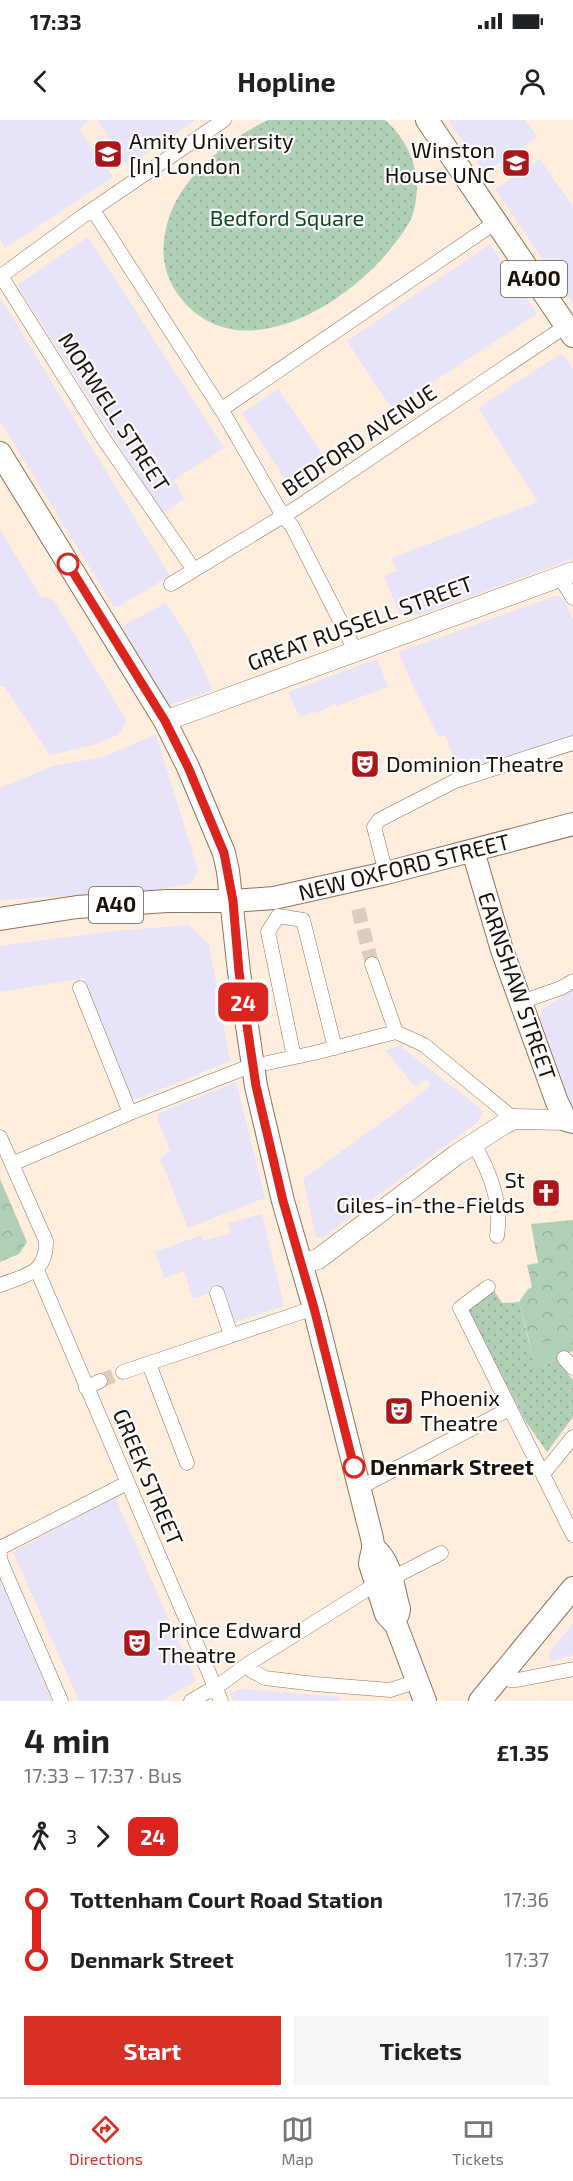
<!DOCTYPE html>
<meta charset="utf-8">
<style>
:root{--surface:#fff;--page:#f6f6f6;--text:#202124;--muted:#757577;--line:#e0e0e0;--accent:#d93025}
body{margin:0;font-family:"Exo 2",sans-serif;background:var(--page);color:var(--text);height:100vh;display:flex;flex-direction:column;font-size:22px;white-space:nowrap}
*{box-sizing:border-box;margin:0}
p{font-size:20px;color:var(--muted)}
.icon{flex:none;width:33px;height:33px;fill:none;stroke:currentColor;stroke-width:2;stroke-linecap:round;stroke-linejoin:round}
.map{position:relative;height:1581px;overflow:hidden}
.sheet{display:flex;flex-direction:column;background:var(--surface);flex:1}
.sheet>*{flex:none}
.badge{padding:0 12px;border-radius:9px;font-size:21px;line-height:39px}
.map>.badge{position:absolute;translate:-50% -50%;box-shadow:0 0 0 3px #fff}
.legs{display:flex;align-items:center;gap:9px;height:66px;padding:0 24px;font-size:20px}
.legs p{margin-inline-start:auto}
.summary{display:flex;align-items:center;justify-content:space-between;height:102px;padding:0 24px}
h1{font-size:33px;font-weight:700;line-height:45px}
.action{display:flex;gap:12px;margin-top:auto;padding:12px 24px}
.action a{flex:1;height:69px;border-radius:0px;background:var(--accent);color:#fff;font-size:24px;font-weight:700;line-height:69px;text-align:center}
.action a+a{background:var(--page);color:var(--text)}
ul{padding:0 24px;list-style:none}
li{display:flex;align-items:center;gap:21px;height:60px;font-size:22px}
li i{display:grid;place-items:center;width:9px;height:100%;margin:0 8px;background:currentColor}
li i::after{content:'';width:15px;height:15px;margin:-8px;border:4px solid;border-radius:50%;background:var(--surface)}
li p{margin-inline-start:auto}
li:first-child i{background:linear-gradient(#0000 50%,currentColor 0)}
li:last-child i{background:linear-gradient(currentColor 50%,#0000 0)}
.status{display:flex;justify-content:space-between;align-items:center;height:42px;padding:0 30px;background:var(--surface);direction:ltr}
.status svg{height:16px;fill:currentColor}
header{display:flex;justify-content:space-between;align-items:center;height:78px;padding:0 24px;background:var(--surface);font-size:27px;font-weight:700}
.dock{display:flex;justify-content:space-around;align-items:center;height:84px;border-top:2px solid var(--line);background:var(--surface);font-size:16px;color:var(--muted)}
.dock a{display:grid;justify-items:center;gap:3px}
.dock .selected{color:var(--accent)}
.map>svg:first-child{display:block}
.commercial{fill:#e7e3f9}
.grass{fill:url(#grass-dots)}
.park{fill:url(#park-crowns)}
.pitch{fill:#afd0b6}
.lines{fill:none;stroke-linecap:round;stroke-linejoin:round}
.street-tunnel{stroke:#ddccbd;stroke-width:14;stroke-dasharray:14 7;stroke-linecap:butt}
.street-casing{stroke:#8d725a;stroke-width:15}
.secondary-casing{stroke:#8d725a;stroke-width:21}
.primary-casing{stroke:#8d725a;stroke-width:24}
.street{stroke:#fff;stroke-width:14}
.secondary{stroke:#fff;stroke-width:20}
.primary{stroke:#fff;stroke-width:22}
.line-1-casing{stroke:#fff;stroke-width:14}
.line-1{stroke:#dc241f;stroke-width:9}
.stop-1-dot{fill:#fff;stroke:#dc241f;stroke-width:3}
.labels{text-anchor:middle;stroke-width:4.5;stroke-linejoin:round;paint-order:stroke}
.shield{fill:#fff;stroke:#5f5851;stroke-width:1.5}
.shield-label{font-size:21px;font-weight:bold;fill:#1a1007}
.poi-label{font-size:22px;fill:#1a1007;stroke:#fff;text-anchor:start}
.park-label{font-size:22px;fill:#0e4924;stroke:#fff}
.street-label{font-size:22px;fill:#1a1007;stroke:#fff}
.stop-label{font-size:22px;font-weight:bold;fill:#1a1007;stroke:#fff;text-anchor:start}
</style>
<div class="status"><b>17:33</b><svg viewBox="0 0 49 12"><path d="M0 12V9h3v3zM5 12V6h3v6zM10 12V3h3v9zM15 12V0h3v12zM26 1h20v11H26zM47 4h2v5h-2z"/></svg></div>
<header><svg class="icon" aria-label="back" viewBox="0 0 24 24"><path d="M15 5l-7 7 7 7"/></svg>Hopline<svg class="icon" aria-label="person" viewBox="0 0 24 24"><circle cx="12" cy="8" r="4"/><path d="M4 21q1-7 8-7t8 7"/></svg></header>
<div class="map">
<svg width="573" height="1581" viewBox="0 0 573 1581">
<defs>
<pattern id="grass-dots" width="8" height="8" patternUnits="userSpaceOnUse" patternTransform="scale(1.5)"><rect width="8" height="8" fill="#afd0b6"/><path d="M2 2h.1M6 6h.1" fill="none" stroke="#96b29b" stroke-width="1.8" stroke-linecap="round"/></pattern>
<pattern id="park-crowns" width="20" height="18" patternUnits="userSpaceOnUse" patternTransform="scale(1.5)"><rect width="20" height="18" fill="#afd0b6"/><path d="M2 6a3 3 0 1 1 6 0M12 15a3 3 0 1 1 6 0" fill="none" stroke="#96b29b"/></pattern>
</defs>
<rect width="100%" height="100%" fill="#ffeddd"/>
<path class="commercial" d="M0,0H90L79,9L113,57L5,128L0,120Z
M97,0H195L128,46Z
M448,0H525L537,17L484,53Z
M540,39L573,87V183L495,69Z
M88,117L224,328L174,360L184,379L163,394L17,165Z
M490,124L537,194L392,289L347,221Z
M0,177L170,456L119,486L114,487L0,301Z
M559,235H563L573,249V439L417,496L412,490L400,495L384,456L397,451L392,438L538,382L478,288Z
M278,269L323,335L286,361L242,293Z
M0,410L41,477L48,478L54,481L124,596L126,603L118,615L93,625L50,635L4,566L0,567Z
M558,475L564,480L573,499V615L458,652L446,616H438L411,562L399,532Z
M166,483L190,521L213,570L162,588L122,506Z
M377,539L388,567L336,586L335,583L317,593L315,592L299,597L288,572Z
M156,614L198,751L191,763L156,770L0,780V668L53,646L104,637Z
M189,805L209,824L230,941L137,979L131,978L83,858L0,872V826L114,811Z
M573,870V989L540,899L543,889Z
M400,926L481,989L482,994L478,1002L386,1069L322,1118L316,1117L303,1059L417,977L431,965L426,959L415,967L385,930Z
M236,962L265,1078L188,1108L160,1038L170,1031L157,998L159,993Z
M262,1094L283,1181L281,1187L233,1203L212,1172L193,1179L184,1151L164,1158L155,1132L202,1115L203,1121L231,1113L228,1103Z
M115,1377L171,1505L174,1504L180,1516L177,1518L195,1558L194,1562L162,1581H79L13,1432Z
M0,1463L5,1470L52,1581H0Z
M573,1503V1535L553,1541L549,1540L548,1535Z
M241,1569L339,1577L340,1581H233L230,1573Z"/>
<path class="grass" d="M268,0H385C413,24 425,63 411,99C405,111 396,122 388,132C343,186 243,248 184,182C167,163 160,139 165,114C173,62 224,22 268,0Z
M493,1169L502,1183L519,1182L535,1246L557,1240L573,1260V1297L547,1332L526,1302L467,1188Z"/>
<path class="park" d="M0,1059L27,1122L19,1134L0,1142Z
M573,1100V1231L536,1247L519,1182L528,1169L532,1167L527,1145L538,1143L531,1104Z"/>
<path class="pitch" d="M555,1220L560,1239L535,1247L530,1225Z"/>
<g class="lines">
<path class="street-tunnel" d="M358,789L372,844
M100,1261L123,1252"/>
<g class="street-casing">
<path id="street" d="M93,90L224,294L283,396L292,406L355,530
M222,289L496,102
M194,450L103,318L1,156L83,96L224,0
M560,457L573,478
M171,464L298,387L566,206
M386,753L374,707L379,700L455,661L573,623
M372,844L396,912L424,925L514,999
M80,868L130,993
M521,882L561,868L573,861
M294,937L268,812L278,796L303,800L335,928
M267,943L314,933L396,912
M0,1017L46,1121C47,1154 25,1155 0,1165
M473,1023C490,1051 502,1084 497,1116
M12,1044L130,993L245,948
M37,1150L221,1581
M488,1167L460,1188L573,1415
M217,1173L231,1215
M564,1238L573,1248
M149,1244L187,1343
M123,1252L314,1188
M86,1268L100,1261
M543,1354L573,1317
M359,1368L509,1289
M0,1428L127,1363
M0,1436L1,1442L61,1581
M400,1454L441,1433
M248,1544L252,1551L265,1558L315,1564L390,1570L418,1561
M501,1555L510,1560H517L573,1549
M191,1581L222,1563L248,1544L376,1464"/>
</g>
<g class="secondary-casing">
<path id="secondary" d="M165,601L573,452
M300,1144L318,1139L456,1035L504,1004L514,999L566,1000"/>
</g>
<g class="primary-casing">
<path id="primary" d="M427,0L573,216
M0,333L165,601L188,647L224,733L228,751L239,852L256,966L283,1081L314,1188L372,1418C375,1433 371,1431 370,1444L386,1494L396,1505L425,1581
M473,731L502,830L557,982L566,1000L573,1002
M0,799L77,787L167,781H233L274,778L386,753L573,704
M375,1429C392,1443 393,1469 399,1489L398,1494
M480,1581L573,1468"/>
</g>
<use href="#street" class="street"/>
<use href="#secondary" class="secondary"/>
<use href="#primary" class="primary"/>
</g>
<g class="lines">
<g class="line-1-casing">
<path id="line-1" d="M68,444L165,601L188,647L224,733L233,781L239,852L256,966L283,1081L314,1188L354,1347"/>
</g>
<use href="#line-1" class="line-1"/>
</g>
<defs>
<g id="university-square" transform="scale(1.5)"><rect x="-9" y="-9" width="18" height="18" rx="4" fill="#aa161a" stroke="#fff"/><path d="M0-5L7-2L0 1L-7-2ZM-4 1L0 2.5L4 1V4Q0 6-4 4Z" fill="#fff"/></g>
<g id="theatre-square" transform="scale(1.5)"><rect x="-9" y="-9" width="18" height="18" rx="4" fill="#aa161a" stroke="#fff"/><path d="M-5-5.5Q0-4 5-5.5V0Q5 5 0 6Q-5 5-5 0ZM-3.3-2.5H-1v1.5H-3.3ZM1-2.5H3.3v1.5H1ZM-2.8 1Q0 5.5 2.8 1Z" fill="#fff"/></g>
<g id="church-square" transform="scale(1.5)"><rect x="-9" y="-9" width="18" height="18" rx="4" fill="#aa161a" stroke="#fff"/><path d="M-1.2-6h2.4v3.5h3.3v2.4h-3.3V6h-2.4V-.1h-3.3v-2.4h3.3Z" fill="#fff"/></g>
</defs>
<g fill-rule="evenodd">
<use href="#university-square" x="108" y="34"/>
<use href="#university-square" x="516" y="43"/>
<use href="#theatre-square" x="365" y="644"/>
<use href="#church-square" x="546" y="1073"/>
<use href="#theatre-square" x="399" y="1291"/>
<use href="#theatre-square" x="137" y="1523"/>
</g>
<g class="stop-1-dot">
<circle cx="68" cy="444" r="10"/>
<circle cx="354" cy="1347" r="10"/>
</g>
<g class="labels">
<g class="shield">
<rect x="501" y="141" width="66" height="36" rx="4.5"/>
<rect x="89" y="767" width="54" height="36" rx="4.5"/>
</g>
<g class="shield-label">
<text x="534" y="166">A400</text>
<text x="116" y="792">A40</text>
</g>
<g class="poi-label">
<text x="129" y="29">Amity University<tspan x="129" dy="25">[In] London</tspan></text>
<text x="495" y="38" text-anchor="end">Winston<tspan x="495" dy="25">House UNC</tspan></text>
<text x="386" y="652">Dominion Theatre</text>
<text x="525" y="1068" text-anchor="end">St<tspan x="525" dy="25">Giles-in-the-Fields</tspan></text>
<text x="420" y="1286">Phoenix<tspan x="420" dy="25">Theatre</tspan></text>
<text x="158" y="1518">Prince Edward<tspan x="158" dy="25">Theatre</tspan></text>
</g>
<g class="park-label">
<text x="287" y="106">Bedford Square</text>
</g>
<g class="street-label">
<text transform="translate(114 292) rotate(57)" y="8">MORWELL STREET</text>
<text transform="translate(359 320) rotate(-34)" y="8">BEDFORD AVENUE</text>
<text transform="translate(360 503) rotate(-20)" y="8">GREAT RUSSELL STREET</text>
<text transform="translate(404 747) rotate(-14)" y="8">NEW OXFORD STREET</text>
<text transform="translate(517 866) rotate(71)" y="8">EARNSHAW STREET</text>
<text transform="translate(148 1357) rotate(67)" y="8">GREEK STREET</text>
</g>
<g class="stop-label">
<text x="370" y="1355">Denmark Street</text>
</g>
</g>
</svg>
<b class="badge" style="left:243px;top:882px;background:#dc241f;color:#fff">24</b>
</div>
<section class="sheet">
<div class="summary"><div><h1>4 min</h1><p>17:33 – 17:37 · Bus</p></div><b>£1.35</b></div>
<div class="legs"><svg class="icon" aria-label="walk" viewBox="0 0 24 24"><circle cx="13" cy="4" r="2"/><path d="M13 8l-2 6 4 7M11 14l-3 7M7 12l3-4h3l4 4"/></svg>3<svg class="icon" aria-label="forward" viewBox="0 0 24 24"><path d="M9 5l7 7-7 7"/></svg><b class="badge" style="background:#dc241f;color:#fff">24</b></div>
<ul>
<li><i style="color:#dc241f"></i><b>Tottenham Court Road Station</b><p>17:36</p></li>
<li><i style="color:#dc241f"></i><b>Denmark Street</b><p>17:37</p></li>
</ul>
<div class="action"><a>Start</a><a>Tickets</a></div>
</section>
<nav class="dock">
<a class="selected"><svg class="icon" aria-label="directions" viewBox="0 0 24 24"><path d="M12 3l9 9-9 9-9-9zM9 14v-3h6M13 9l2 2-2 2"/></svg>Directions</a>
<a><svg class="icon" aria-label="map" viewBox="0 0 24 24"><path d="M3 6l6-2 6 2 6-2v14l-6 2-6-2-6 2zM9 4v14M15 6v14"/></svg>Map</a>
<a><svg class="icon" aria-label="tickets" viewBox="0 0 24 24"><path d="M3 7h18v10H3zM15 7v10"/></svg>Tickets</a>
</nav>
